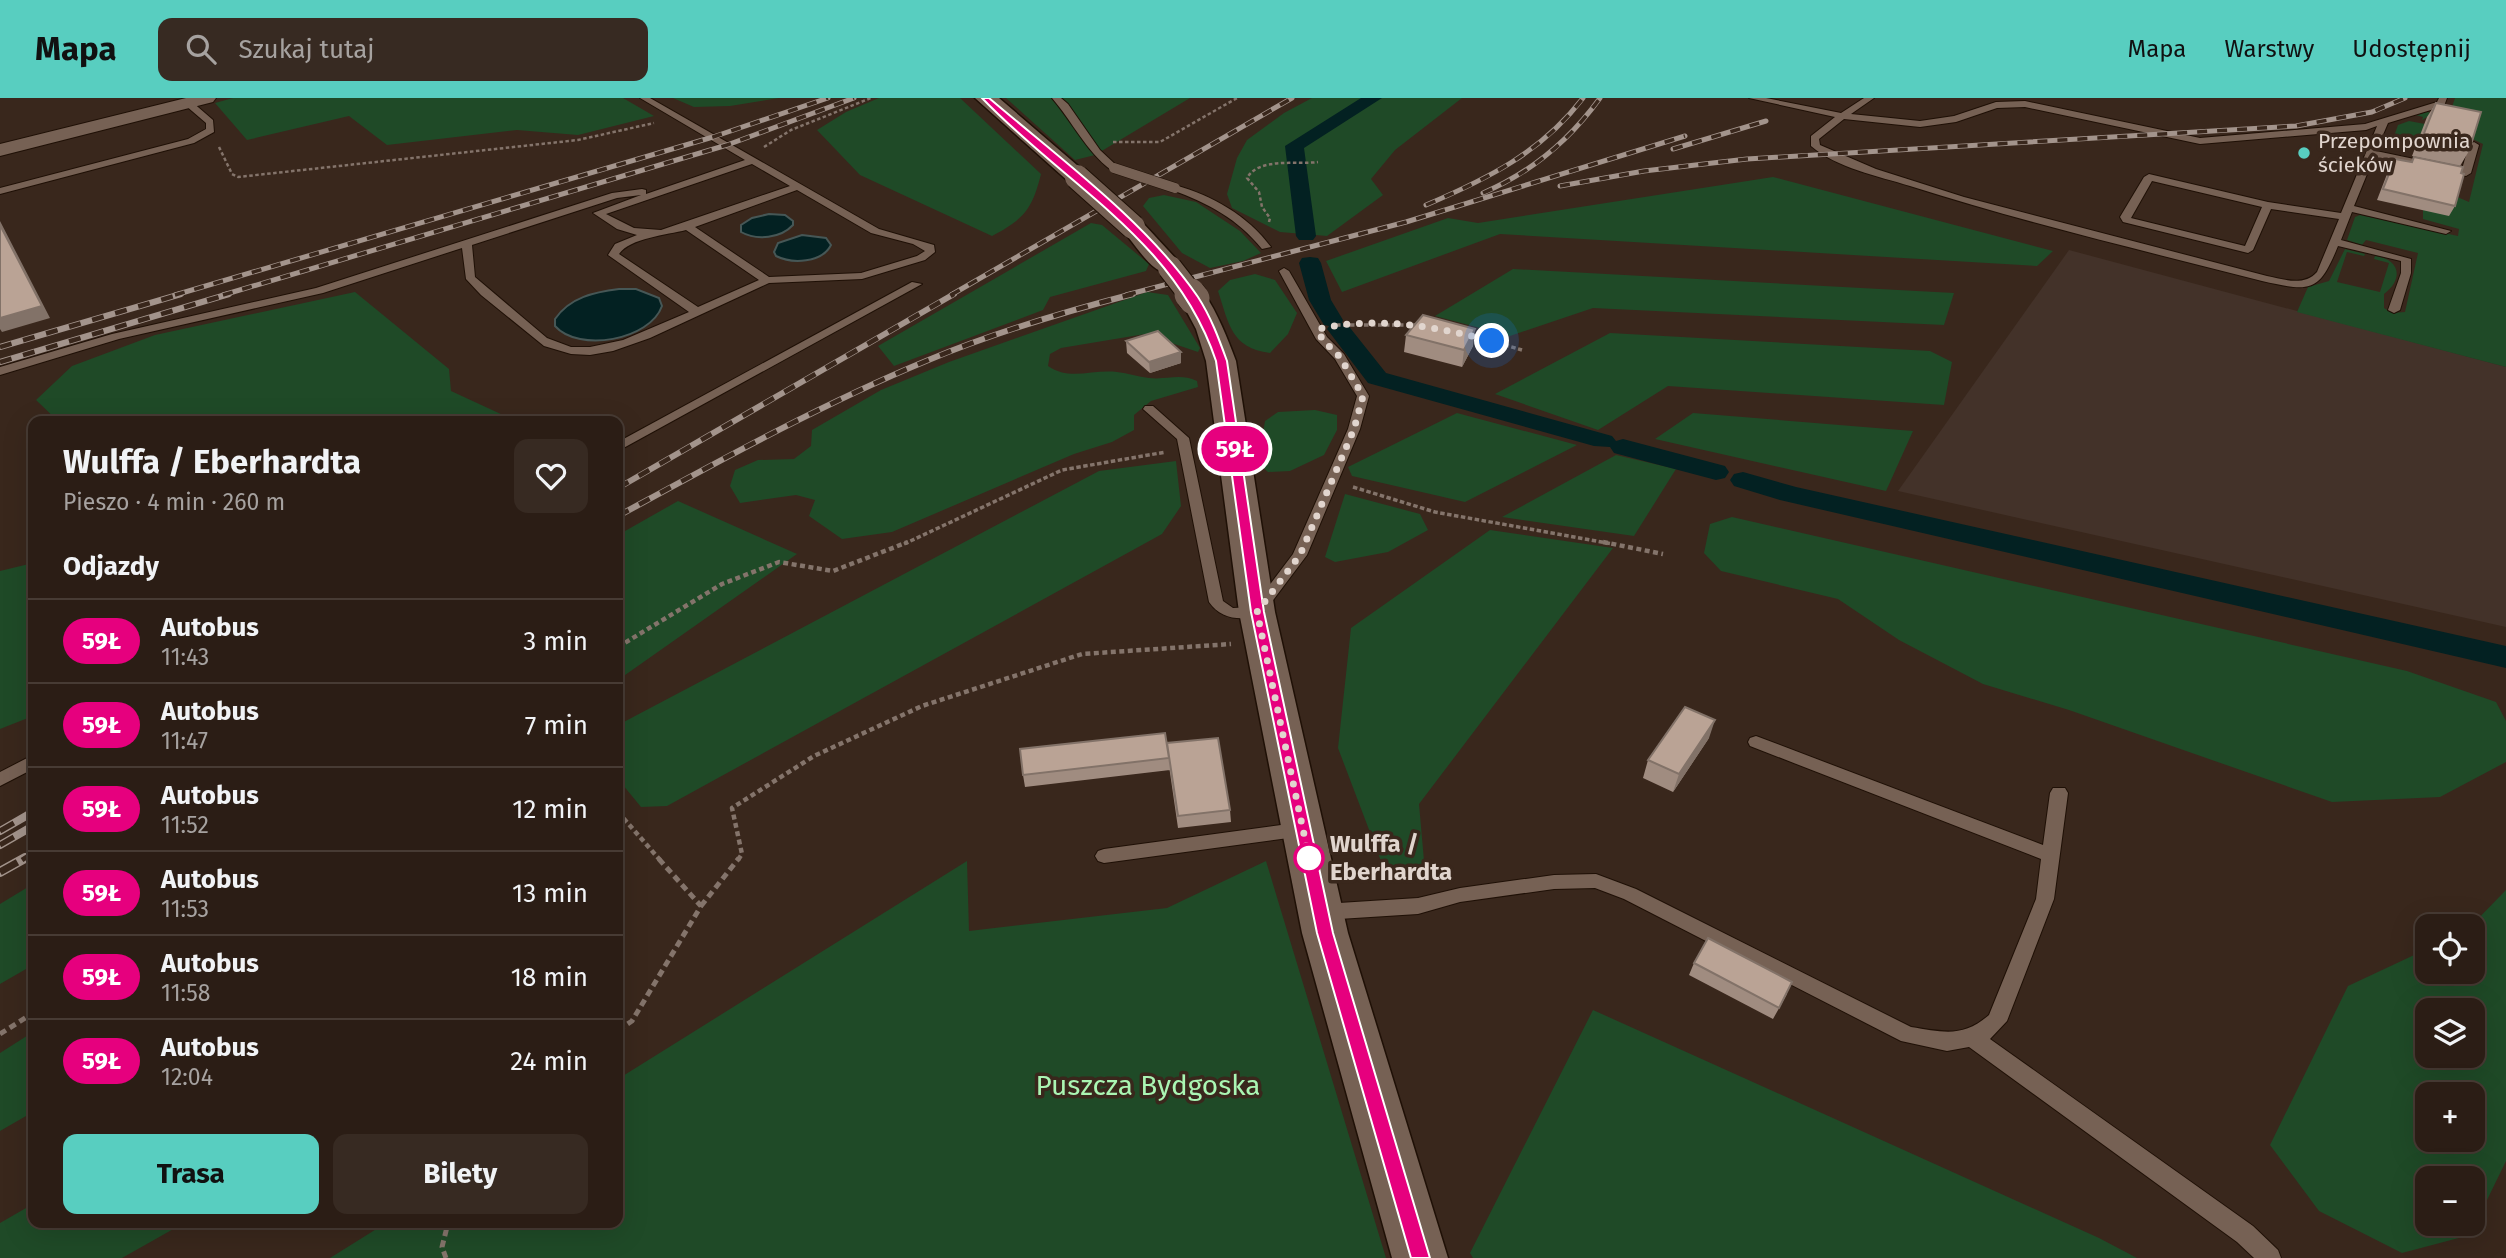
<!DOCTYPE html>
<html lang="pl">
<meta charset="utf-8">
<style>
:root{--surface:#2b1d15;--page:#372a22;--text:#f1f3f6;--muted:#a6a2a0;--line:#473b34;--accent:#58cec0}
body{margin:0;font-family:"Fira Sans",sans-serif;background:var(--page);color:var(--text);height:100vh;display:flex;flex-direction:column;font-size:26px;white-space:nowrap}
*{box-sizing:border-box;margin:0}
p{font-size:23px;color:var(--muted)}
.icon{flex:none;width:38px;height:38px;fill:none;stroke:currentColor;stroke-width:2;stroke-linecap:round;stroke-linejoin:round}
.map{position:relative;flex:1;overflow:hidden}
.sheet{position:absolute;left:28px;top:318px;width:595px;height:812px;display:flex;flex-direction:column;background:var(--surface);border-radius:14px;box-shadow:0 7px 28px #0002,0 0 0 2px var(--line)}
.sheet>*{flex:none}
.badge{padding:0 14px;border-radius:23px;font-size:24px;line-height:46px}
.tools{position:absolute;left:2415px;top:816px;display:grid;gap:14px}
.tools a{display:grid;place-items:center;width:70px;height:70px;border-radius:14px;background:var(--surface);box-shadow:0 7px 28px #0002,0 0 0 2px var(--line);font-size:35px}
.you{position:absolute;width:35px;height:35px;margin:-18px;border:5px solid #fff;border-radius:50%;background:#1a73e8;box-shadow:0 0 0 10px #1a73e833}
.map>.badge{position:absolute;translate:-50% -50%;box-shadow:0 0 0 4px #fff}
h2{padding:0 35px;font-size:26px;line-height:63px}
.round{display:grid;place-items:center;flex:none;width:74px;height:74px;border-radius:14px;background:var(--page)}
.summary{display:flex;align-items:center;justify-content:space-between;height:119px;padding:0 35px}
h1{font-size:33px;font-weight:700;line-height:52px}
.primary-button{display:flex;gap:14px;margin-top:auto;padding:14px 35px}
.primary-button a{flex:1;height:80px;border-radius:14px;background:var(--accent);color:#111;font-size:28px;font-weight:700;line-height:80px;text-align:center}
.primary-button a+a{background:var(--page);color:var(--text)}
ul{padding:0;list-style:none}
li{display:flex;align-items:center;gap:21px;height:84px;padding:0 35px;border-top:2px solid var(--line)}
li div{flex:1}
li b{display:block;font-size:26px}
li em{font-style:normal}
li .badge{min-width:77px;font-weight:700;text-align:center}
header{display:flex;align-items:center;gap:42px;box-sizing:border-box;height:98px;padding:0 35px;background:var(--accent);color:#111}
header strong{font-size:33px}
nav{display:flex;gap:38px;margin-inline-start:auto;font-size:24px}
.search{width:490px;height:63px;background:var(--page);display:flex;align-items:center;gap:18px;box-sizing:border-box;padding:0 24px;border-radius:14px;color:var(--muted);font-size:26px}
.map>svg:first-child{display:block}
.industrial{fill:#433229}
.green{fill:#1f4a27;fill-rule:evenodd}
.water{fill:#032122;stroke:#465756;stroke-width:2}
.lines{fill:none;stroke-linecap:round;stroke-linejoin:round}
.canal{fill:#032122;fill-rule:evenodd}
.lane-casing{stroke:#1f1006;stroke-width:2}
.street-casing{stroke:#1f1006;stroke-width:2}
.secondary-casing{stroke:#1f1006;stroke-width:3}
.path-far3{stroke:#84746b;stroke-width:2.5;stroke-dasharray:3.5 2.5;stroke-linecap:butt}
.path-far2{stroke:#84746b;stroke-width:3.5;stroke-dasharray:4.5 2.5;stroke-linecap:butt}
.path-far1{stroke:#84746b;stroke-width:4.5;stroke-dasharray:5 3.5;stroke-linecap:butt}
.path{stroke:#84746b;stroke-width:5;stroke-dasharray:7 4.5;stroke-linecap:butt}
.lane{fill:#766154;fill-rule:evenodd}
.street{fill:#766154;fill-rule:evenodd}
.secondary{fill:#766154;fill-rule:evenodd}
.rail-far3-casing{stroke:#a3948c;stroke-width:5}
.rail-far2-casing{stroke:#a3948c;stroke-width:6}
.rail-far1-casing{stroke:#a3948c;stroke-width:8}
.rail-casing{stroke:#a3948c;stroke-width:10}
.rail-far3{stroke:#39271c;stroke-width:3.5;stroke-dasharray:10;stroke-linecap:butt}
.rail-far2{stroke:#39271c;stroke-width:4.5;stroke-dasharray:12;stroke-linecap:butt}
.rail-far1{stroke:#39271c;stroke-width:5;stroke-dasharray:16;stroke-linecap:butt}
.rail{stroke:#39271c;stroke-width:7;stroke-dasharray:20;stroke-linecap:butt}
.lane-bridge-casing{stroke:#1f1006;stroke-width:11;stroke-linecap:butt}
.secondary-bridge-far1-casing{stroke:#1f1006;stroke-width:26;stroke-linecap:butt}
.secondary-bridge-casing{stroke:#1f1006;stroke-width:32;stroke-linecap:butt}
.lane-bridge{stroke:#766154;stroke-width:10}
.secondary-bridge-far1{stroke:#766154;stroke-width:24}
.secondary-bridge{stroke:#766154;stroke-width:31}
.wall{fill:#a08c80}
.shaded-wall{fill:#827268}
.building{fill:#baa395;stroke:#827268;stroke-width:2}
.line{fill:#e6007e;stroke:#fff;stroke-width:2}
.walk{stroke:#e1d5ce;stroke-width:7;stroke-dasharray:0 12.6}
.poi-dot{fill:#58cec0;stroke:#39271c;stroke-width:2.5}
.stop-dot{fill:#fff;stroke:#e6007e;stroke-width:3.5}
.labels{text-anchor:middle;stroke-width:7;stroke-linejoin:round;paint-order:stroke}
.far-poi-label{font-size:21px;fill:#e1d5ce;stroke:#39271c;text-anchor:start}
.stop-label{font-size:24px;font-weight:bold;fill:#e1d5ce;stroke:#39271c;text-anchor:start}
.near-park-label{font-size:28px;fill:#aaf5b3;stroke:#39271c}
</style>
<header>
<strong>Mapa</strong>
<div class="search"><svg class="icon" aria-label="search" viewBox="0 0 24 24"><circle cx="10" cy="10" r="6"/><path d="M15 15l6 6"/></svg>Szukaj tutaj</div>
<nav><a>Mapa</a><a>Warstwy</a><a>Udostępnij</a></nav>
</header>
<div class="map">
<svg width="2506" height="1160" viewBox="0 0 2506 1160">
<rect width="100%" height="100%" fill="#39271c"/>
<path class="industrial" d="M2069,152L2506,269V529L1898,393Z"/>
<path class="green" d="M233,0H623L654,18L578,37L517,32L387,47L349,18L247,42L215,5Z
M673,0H779L730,8L694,9Z
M879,0H960L1041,76C1032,112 1024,121 992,138L860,77L817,32L846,14Z
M1006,0H1190L1095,57L1075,62Z
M1312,0H1462L1395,52L1371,81L1383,97L1327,138L1280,134L1232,110L1227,96L1237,60L1247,42L1284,15Z
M2455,0H2506V269L2297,214L2308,189L2329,183L2345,151L2365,156L2364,158L2347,154L2337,184L2380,194L2389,165L2374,161L2375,158C2400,161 2404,181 2384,196V210L2392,215L2405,214L2418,155L2366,142L2362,147L2347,142L2355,119L2360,117L2458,138L2459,131L2423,121V112L2455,98L2469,104L2483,46L2427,19L2422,22L2423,19L2416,17L2427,14L2449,18Z
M2409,23L2425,26L2416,48L2393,41L2398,27Z
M1773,79L2053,153L2037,168L1500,136L1342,194L1326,163L1448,120L1478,125Z
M1164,97L1196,104L1240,133L1261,155L1243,163L1210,170L1182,155L1143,108L1149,100Z
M1091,125L1102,127L1149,166L1146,173L1050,199L1043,212L894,268L878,248Z
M1513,171L1954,195L1944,227L1593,210L1510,238L1435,218Z
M1255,176L1275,182L1297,215L1288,236L1270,255C1231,250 1229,226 1218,193L1230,182Z
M355,194L449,271L451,293L518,324H59L36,302L72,268L155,237Z
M1147,194L1168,197L1200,250L1198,254L1145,236L1061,250L1050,256L1048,268C1069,283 1093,271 1117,274C1128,275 1138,279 1149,280C1167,282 1180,275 1197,283L1198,289L1151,303L1134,317V332L1112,344L1074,356L892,434L842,441L809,418L815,402L796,397L740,405L730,388L735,372L758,362L794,361L811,348L812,332L881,292L949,264Z
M1610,235L1930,253L1952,264L1944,307L1668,288L1598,332L1495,296Z
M1315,312L1337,317V332L1324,357L1290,373L1268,374L1258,365L1265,323L1278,314Z
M1457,315L1577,347L1465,404L1352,378L1348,369Z
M1693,315L1913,333L1886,393L1655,341Z
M1616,357L1676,371L1634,438L1502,419Z
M1176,363L1181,408L1162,436L667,708L641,709L618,681V627L1099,373Z
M1345,396L1420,416L1428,432L1388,454L1335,464L1325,459Z
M678,403L797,456L618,582V437Z
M1732,419L2407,573L2496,604L2506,623V664L2440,699L2332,704L2069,612L1983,586L1899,542L1838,501L1721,473L1704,455L1710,426Z
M1490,432L1613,450L1419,706L1425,774L1387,779L1338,650L1351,530Z
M33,465V618L0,631V473Z
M967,763L969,833L1167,810L1266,763L1386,1160H330L386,1125H618V981Z
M33,786V867L0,886V806Z
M2506,792V1063L2470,1137L2402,1155L2319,1113L2270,1047L2348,888L2427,851V873H2473L2471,828ZM2427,912H2473V957H2427ZM2427,996H2473V1041H2427ZM2427,1080H2473V1125H2427Z
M1593,912L2099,1140L2137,1160H1473L1470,1155Z
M33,934V1014L0,1033V955Z
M33,1106V1125H184L122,1160H0V1125Z"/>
<path class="water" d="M769,116L785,117L793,123V127C781,140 757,143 741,134V127L752,120Z
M802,137L826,140L831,147C822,165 792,166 776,158L774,154L778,145Z
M619,191H636L659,200L662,208C650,242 579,255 555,228V221C570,199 595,194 619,191Z"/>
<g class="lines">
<path class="canal" d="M1361,0H1382L1304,50L1316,138L1313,142H1299L1296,138L1285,48Z
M1310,159L1318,160L1321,165L1331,202L1343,222L1342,225L1347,226L1386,275L1612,338L1616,343L1623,341L1725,368L1729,374L1725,380L1716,382L1614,355L1610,349L1594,348L1368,285L1327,231L1329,228L1324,227L1309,202L1299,165L1302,160Z
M1743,374L1796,389L2506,548V570L1780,402L1734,388L1730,382L1734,376Z"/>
<g class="lane-casing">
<path id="lane" d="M640,0H650L879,131L934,147L935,154L925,162L862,181L769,185L650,240L613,253L590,257L571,256L544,248L481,197L466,181L462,150L323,195L119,241L0,277V269L112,236L316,190L612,95L642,91L646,92V96L745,62ZM752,66L790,88L661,132L634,130L606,116ZM797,92L871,135L913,146L925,153L917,158L861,175L769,179L695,129ZM641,97L593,115L617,131L637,137L615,146L608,157L689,214L623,242L590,249H571L547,240L475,179L472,147L617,100ZM686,132L759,182L698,209L619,156C630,140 667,137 686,132Z
M1052,0H1061L1068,6L1100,52L1117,68V72H1111C1086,53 1072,23 1052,0Z
M1749,0H1766L1841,15L1864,0H1874L1851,16L1920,23L1954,18L1996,4L2025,3L2200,40L2365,26L2437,4L2439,0H2447L2444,8L2388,25L2376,53L2462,71L2469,47L2474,44L2479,47L2471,75L2466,78L2374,59L2354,108L2451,133L2446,136L2352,114L2341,142L2411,161V175L2400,212L2394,215L2388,212L2401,175V163L2338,148C2319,195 2311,194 2262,183C2145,153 2026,125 1910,88C1878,78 1837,70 1811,48V38L1835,19ZM2025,9L2200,46L2366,32L2377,28L2341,115L2268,104L2149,76L2144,79L2120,119L2123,124L2248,155L2253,152L2271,111L2339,121L2317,174C2304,189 2283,181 2267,178L1964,99L1876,71L1820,47L1819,41L1844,21L1920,29L1956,24L1997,10ZM2152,83L2262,109L2245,148L2131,120Z
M185,3H191L213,22L214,34L194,45L0,96V90L188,41L206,31V25L185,7Z
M1175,87C1213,98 1247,117 1271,149L1262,151C1238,121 1208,105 1172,92V88Z
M1284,170L1289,173L1327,239L1344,256L1369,298L1360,331L1307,457L1262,517C1242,523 1221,522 1209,504L1177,341L1143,311L1145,308H1153L1189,340L1223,503L1233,510L1253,509L1293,456L1348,331L1357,298L1335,261L1316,241L1279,173Z
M912,184L922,186L618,353V344Z
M1756,638L2043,747L2050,695L2053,690H2065L2068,695L2054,801L2007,923L1990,941L2253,1128L2278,1152L2281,1160H2254L2237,1144L1969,949L1947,953L1901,943L1624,801L1595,790L1554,791L1460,804L1418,816L1323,822L1316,819L1314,814L1316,809L1323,806L1418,800L1460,790L1554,777L1596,776L1636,791L1911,929C1943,934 1963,940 1989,917L2036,801L2041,761L1750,648L1748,644L1750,640Z
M33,657V671L0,688V674Z
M1303,724L1309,726L1312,731L1309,736L1303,738L1104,765L1098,763L1095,758L1098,753L1104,751Z"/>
</g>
<g class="street-casing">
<path id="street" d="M186,0H216L213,4L0,58V46Z"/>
</g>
<g class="secondary-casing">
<path id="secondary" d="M975,0H999L1085,74L1089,79L1085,84H1069Z
M1133,121L1142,124L1179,164L1183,170L1179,176C1155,182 1139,151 1124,134L1120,129L1124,124Z
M1194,193L1204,195C1218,216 1227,239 1236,263L1275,514L1348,835L1448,1160H1392L1302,835L1239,514L1206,263L1196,231L1180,201L1184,195Z"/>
</g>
<path class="path-far3" d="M1113,44H1160L1237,0
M219,49L232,76L238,79L578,42L654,25
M764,49L791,32L871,0
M1269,124L1270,120L1262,109L1259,94L1247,80C1259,59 1296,67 1318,64"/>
<path class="path-far2" d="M1336,227H1418
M1471,237L1522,252
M1353,389L1435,414L1613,446
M904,446L1062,372L1166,354"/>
<path class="path-far1" d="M1603,444L1663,456
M618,549L722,486L779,464L833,473L908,444
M618,714L660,762
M738,762L742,756L732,710L814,658L922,608L1082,556L1231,546"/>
<path class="path" d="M701,808L739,760
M618,932L632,923L701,808L658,760
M0,936L33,915
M446,1160L442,1149L448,1125"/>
<use href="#lane" class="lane"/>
<use href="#street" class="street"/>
<use href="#secondary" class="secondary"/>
<g class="rail-far3-casing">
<path id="rail-far3" d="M1673,51L1766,23
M1560,88L1644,73L1747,61L2296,28L2372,14L2405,0
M1483,95C1532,74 1569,43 1600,0
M1426,107C1487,81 1542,54 1583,0
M175,197L713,39L828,0
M223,197L727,47L854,0
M951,197L1292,0
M1126,197L1406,124L1685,38"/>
</g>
<g class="rail-far2-casing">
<path id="rail-far2" d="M0,249L181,196
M0,264L229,196
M618,390L954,196
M618,418C719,363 820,307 926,263C993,235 1063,214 1133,196"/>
</g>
<g class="rail-far1-casing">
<path id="rail-far1" d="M0,733L33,714
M0,747L33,728
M22,762L33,755"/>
</g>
<g class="rail-casing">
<path id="rail" d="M0,774L25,760"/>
</g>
<use href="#rail-far3" class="rail-far3"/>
<use href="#rail-far2" class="rail-far2"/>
<use href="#rail-far1" class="rail-far1"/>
<use href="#rail" class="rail"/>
<g class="lane-bridge-casing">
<path id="lane-bridge" d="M1114,70L1175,90"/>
</g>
<g class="secondary-bridge-far1-casing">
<path id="secondary-bridge-far1" d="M1077,79L1133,129
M1170,170L1191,197"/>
</g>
<g class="secondary-bridge-casing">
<path id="secondary-bridge" d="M1190,196L1194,201"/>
</g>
<use href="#lane-bridge" class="lane-bridge"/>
<use href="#secondary-bridge-far1" class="secondary-bridge-far1"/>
<use href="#secondary-bridge" class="secondary-bridge"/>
</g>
<path class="wall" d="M2436,5L2469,53L2460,68L2412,58L2427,19Z
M2414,59L2461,75L2455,108L2449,118L2377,102L2389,71L2395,61L2411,64Z
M1406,237L1473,248L1462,269L1404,254Z
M1126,243L1181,265L1150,275L1127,255Z
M1709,640L1673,694L1643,680L1648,662Z
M1167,649L1230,712L1231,724L1178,730L1169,668L1170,672L1025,689L1023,677Z
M1694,865L1787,896L1773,921L1689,877Z"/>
<path class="shaded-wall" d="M0,123L50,220L2,234L0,231Z
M1475,231L1473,248L1462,269L1464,252Z
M1181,254V265L1150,275L1149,264Z
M1715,622L1709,640L1673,694L1679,676Z"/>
<path class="building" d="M2436,5L2481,14L2469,53L2421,43Z
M2414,59L2463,69L2461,75L2464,76L2455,108L2383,91L2395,61L2412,64Z
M0,127L42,208L0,220Z
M1423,217L1475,231L1464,252L1406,237Z
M1158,233L1181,254L1149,264L1126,243Z
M1685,609L1715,622L1679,676L1648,662Z
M1165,635L1169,660L1023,677L1020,651Z
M1218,640L1230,712L1178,718L1167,645Z
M1708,840L1792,884L1779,910L1694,865Z"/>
<path class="line" d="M982,0H989C1058,59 1146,123 1198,199C1211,219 1219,241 1227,263L1264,514L1333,835L1430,1160H1411L1317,835L1251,514L1216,263C1175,141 1066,88 982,0Z"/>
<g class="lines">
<path class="walk" d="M1309,760L1257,514L1300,457L1354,331L1363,298L1340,259L1322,241L1318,231C1376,218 1434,228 1492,243"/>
</g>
<circle class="poi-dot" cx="2304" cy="55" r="7"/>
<circle class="stop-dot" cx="1309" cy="760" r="14"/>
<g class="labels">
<g class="far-poi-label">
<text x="2318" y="50">Przepompownia<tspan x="2318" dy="24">ścieków</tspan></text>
</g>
<g class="stop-label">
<text x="1330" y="754">Wulffa /<tspan x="1330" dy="28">Eberhardta</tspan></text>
</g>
<g class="near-park-label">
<text x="1148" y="997">Puszcza Bydgoska</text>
</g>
</g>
</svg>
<div class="tools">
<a><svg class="icon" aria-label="locate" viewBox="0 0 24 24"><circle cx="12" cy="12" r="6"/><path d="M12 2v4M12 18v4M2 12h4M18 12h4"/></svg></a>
<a><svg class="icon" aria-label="layers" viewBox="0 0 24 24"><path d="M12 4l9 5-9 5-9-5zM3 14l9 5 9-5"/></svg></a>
<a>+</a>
<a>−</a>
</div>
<div class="you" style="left:1492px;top:243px"></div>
<b class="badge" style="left:1235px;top:351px;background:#e6007e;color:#fff">59Ł</b>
<section class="sheet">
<div class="summary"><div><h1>Wulffa / Eberhardta</h1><p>Pieszo · 4 min · 260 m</p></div><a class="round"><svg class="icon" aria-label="heart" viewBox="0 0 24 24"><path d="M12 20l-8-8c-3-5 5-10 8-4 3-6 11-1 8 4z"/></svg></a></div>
<h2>Odjazdy</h2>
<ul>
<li><span class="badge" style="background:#e6007e;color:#fff">59Ł</span><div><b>Autobus</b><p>11:43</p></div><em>3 min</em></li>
<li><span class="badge" style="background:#e6007e;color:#fff">59Ł</span><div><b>Autobus</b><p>11:47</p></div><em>7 min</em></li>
<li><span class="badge" style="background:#e6007e;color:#fff">59Ł</span><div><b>Autobus</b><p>11:52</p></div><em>12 min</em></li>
<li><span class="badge" style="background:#e6007e;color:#fff">59Ł</span><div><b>Autobus</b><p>11:53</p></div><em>13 min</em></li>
<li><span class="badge" style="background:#e6007e;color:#fff">59Ł</span><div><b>Autobus</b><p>11:58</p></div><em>18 min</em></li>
<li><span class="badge" style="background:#e6007e;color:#fff">59Ł</span><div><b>Autobus</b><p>12:04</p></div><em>24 min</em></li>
</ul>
<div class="primary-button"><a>Trasa</a><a>Bilety</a></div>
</section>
</div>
